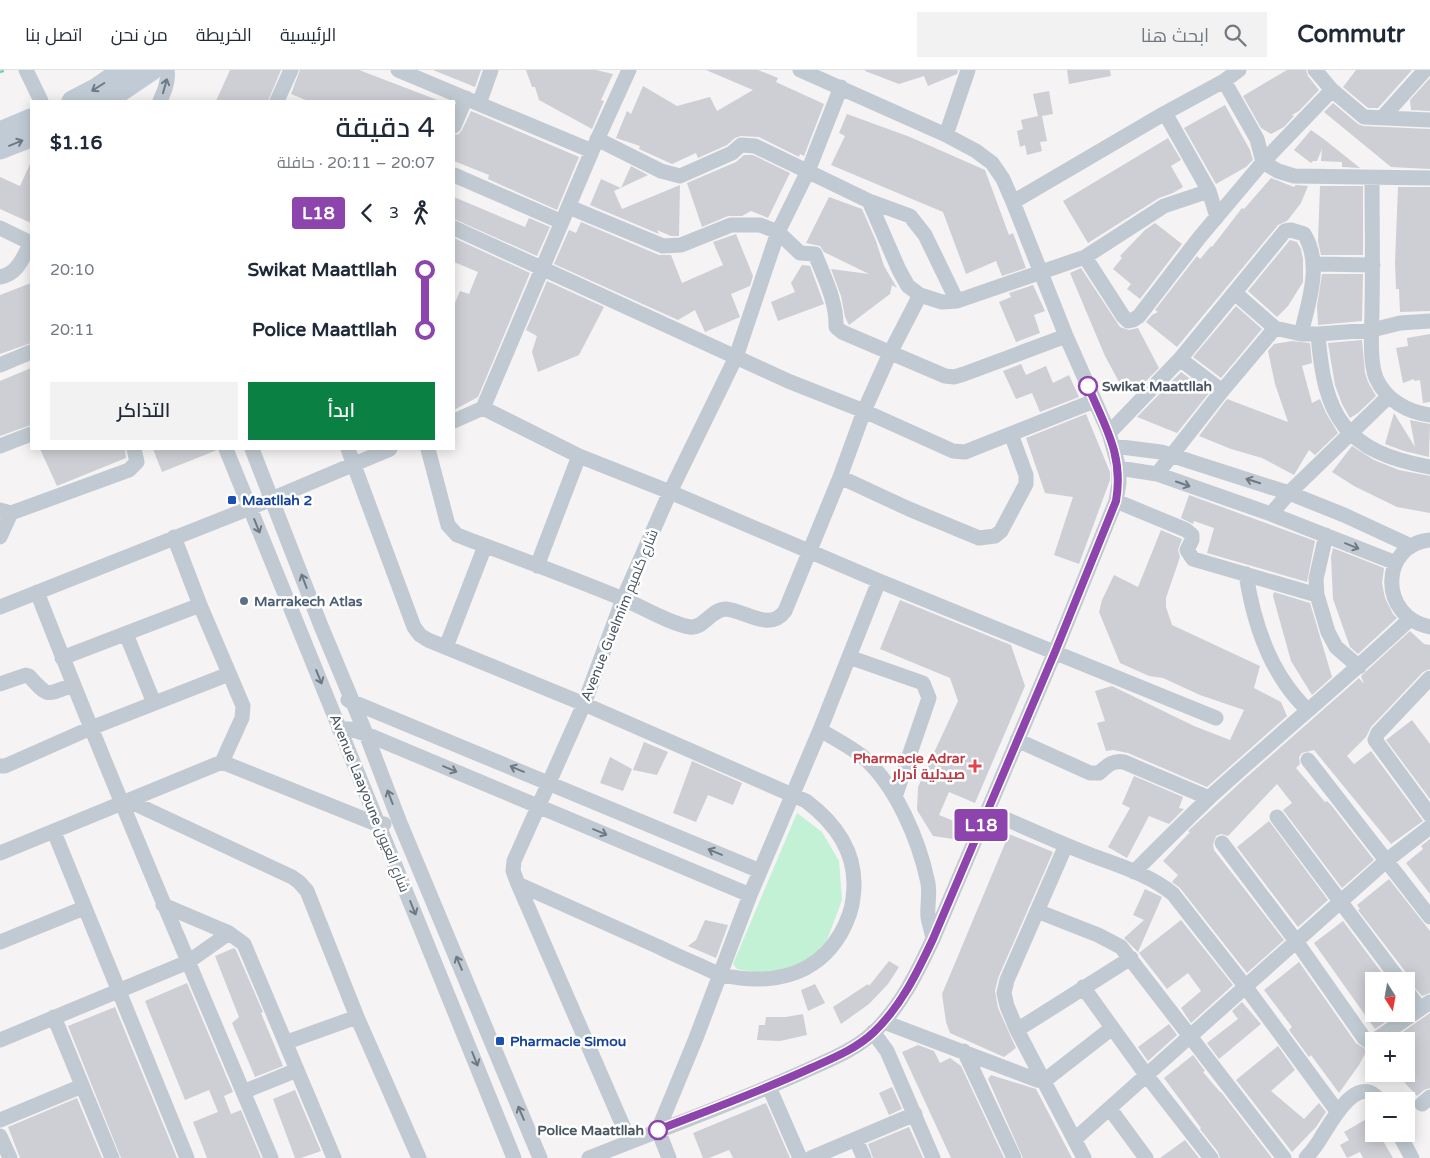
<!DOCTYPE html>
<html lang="ar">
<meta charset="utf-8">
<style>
:root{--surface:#fff;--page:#f2f2f3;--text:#1f2937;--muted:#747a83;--line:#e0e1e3;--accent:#0b8043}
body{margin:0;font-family:"Varela Round",Cairo,sans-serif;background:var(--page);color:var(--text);direction:rtl;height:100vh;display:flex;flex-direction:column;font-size:19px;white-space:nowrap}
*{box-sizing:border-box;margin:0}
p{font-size:16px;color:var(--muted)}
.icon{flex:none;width:28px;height:28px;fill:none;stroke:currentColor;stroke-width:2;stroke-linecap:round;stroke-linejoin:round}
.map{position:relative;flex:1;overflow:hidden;direction:ltr}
.drawer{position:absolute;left:30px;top:30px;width:425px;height:350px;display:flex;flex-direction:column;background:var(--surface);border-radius:0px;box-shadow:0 2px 12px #0003;direction:rtl}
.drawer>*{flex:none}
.badge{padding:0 10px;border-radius:4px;font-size:18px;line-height:32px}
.needle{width:32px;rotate:169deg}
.tools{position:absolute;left:1365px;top:902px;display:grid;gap:10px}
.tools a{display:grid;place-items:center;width:50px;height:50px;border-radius:0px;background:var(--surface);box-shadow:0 2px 12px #0003;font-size:25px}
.map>.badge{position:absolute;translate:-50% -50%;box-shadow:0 0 0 2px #fff}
.legs{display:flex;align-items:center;gap:8px;height:55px;padding:0 20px;font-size:16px}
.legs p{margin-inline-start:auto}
.overview{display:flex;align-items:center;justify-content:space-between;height:85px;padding:0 20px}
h1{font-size:28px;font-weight:600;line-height:38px}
.button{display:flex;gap:10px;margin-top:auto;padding:10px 20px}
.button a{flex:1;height:58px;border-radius:0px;background:var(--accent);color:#fff;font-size:20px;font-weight:600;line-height:58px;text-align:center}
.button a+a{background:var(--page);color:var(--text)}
ul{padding:0 20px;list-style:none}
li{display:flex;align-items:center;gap:18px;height:60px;font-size:19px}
li i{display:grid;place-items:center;width:8px;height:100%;margin:0 6px;background:currentColor}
li i::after{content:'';width:12px;height:12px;margin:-6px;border:4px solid;border-radius:50%;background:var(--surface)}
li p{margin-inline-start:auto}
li:first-child i{background:linear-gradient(#0000 50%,currentColor 0)}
li:last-child i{background:linear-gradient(currentColor 50%,#0000 0)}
header{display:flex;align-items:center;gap:30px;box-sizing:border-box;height:70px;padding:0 25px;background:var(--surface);border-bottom:1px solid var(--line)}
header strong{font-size:24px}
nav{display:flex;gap:28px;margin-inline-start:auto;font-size:18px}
.search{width:350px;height:45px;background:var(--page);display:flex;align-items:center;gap:12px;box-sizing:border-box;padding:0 18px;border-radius:0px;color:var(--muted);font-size:19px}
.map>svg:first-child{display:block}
.green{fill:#c3f1d5}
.building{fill:#cdcfd5}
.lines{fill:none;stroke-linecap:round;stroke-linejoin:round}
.path{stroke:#7ad0a6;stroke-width:2.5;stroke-dasharray:4 2.5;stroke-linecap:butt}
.street{stroke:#c1cad2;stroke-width:15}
.secondary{stroke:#c1cbd6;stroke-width:21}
.oneway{stroke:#6e7983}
.oneway2{stroke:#6e7984}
.line-1-casing{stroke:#fff;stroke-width:11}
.line-1{stroke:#8e44ad;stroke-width:8}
.stop-1-dot{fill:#fff;stroke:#8e44ad;stroke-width:2.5}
.transit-dot{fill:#1a4fb4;stroke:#fff;stroke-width:2}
.service-dot{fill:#5c6f8a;stroke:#fff;stroke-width:2}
.health-dot{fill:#e0444e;stroke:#fff;stroke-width:2}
.labels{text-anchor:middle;stroke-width:5;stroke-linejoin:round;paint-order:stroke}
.stop-label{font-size:14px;font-weight:bold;fill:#4a5661;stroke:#fff;text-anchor:start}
.transit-label{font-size:14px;font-weight:bold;fill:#164399;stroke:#fff;text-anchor:start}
.service-label{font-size:14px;font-weight:bold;fill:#4e5e75;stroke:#fff;text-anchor:start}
.street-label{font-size:14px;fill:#4a5661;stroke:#fff}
.health-label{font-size:14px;font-weight:bold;fill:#be3a42;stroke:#fff;text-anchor:end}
</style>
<header>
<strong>Commutr</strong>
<div class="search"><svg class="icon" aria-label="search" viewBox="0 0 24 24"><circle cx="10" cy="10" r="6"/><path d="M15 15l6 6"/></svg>ابحث هنا</div>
<nav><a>الرئيسية</a><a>الخريطة</a><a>من نحن</a><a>اتصل بنا</a></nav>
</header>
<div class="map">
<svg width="1430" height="1088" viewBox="0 0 1430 1088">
<rect width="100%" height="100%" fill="#f5f3f3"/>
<path class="green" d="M797,743L822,762L839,791L842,830L827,870L805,896L773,906L737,899L733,894Z"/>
<path class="building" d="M230,0H281L268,31H216Z
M300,0H359L440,31H308L291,24Z
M433,0H481L475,17Z
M526,0H596L613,4L601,30L604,31L592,59L539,30L535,17H532Z
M706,0H758L778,8L776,12L824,34L804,86L800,84L799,87L759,67L741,66L735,68L727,75L698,88L696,83L672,94L639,79L640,76L616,68L627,41L631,44L643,16L677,36L710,27L717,41L753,20Z
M865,0H958L957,4L928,16L924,6L899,14L865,1Z
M1067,0H1110L1111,6L1069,14Z
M1287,0H1306L1308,6L1319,20L1299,41L1292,45L1294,46L1284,57L1271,64L1261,58L1243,26Z
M1356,0H1412L1378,38H1368L1343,17Z
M1430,8V41L1411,40L1410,30Z
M1049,21L1053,44L1042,46L1047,71L1040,72L1042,81L1027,85L1025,75L1020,77L1017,61L1023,59L1021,50L1038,46L1033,24Z
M1333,33L1358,54L1363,56L1430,59V99L1391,97L1324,42Z
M1225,35L1250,80L1253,90L1246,97L1216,114L1184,58Z
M471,41L579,87L557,140L488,109L489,105L454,91V65L459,64L462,60Z
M847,44L910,67L985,100L1009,165L1013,163L1026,198L1002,206L996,191L966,204L943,142L831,95L845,66L839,63Z
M1311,60L1325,70L1360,98L1342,97V92L1321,91L1322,79L1317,91H1313L1311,93L1294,80Z
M1168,68L1181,90L1171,96L1183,117L1173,123L1159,128L1088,173L1063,131Z
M744,85H753L790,103L768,148L751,141L742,146H728L702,157L687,113L736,92Z
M31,92V153L0,139V107L20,116Z
M631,96L648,105L614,121L622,139L680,115L679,166H671L657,160L659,164L590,135L601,109L621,118Z
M1271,108L1294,117L1296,115L1308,116L1301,133L1287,151L1278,155L1177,277L1146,252L1152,245L1158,242L1155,240L1197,186L1200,189L1211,176L1212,177L1242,138L1244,139Z
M1320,116H1363V185H1321L1318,171Z
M1398,117H1430V241L1400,242L1399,219H1396L1395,192Z
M454,127L525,157L529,148L550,157L537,186L454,149Z
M829,127L862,139L876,171L884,196L897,218L892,215L890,224L849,255L845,247L841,226L831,199L869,204L824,182L820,176L806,173Z
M581,152L659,185H671L682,213L723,195L713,172L736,164L753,206L750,216L731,224L740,247L705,262L695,240L678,250L554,194L569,160L576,163Z
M1155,153L1182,174L1140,229L1127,219L1131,214L1113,199L1122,188L1120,186L1145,160Z
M454,168L530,203L478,327L454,340V235L460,221L469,224L478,202L454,192Z
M1290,170L1297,172L1301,179L1303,189V212L1288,236L1277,247L1248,221Z
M802,195L810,196L824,234L778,251L771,232L795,222L791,213Z
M1081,198L1120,257L1129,260L1138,258L1159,298L1144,313L1125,323L1105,286L1070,203Z
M1322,204H1363L1362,251L1318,255L1317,236Z
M547,211L604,237L579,285L538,302L532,282L537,266L526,260Z
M31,213V273L0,284V225Z
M1033,215L1045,241L1034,245L1040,263L1016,272L999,232L1011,227L1009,223Z
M1236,236L1262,259L1221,308L1193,287Z
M1430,264V332L1423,333L1420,310L1414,311V309L1403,313L1396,278L1408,276L1407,268Z
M1362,270L1365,303L1368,312L1376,326L1358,343L1350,348L1342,334L1335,315L1328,273Z
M1292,271L1310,273L1312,293L1302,296L1312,333L1320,329L1326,343L1338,363L1315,385L1309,380L1294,405L1262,388L1231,379L1199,366L1227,329L1288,352L1275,314L1268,281L1274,274Z
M1021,294L1026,305L1046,296L1053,313L1069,305L1079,327L1040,342L1032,323L1016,329L1003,301Z
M31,298V355L0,366V311Z
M1181,302L1209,323L1177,363L1137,347Z
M1394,343L1415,377L1410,350L1430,354L1429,387L1404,381L1385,374Z
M1086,344L1110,402V410L1079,494L1054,485L1073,427L1045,423L1026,368Z
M1352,376L1374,390L1399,400L1430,406V443L1397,437L1354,416L1332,402Z
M40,379H125L126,388L57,416Z
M153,379H217V380L162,402Z
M1189,425L1315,471L1307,512L1207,483L1214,458L1194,451L1193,454L1181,448Z
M1161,460L1182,469L1178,480L1180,487L1166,528V537L1172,555L1260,596L1254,618L1281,632L1287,646L1207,717L1128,683L1113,680L1106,681L1097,653L1105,651L1095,621L1112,616L1194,656L1230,670L1244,640L1200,625L1163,608L1149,606L1120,593L1099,542L1102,530L1114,505L1138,517Z
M1333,478L1384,498L1382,513L1385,528L1393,544L1397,548L1358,584L1350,577L1333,529L1331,487Z
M1274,522L1310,533L1332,607L1312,625L1291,591L1273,526Z
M900,530L1011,575L1025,616L975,733L949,722L939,745L966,756L960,770L933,766L917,740L918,717L958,631L950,608L880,579Z
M1410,561L1424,574L1430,575V599L1423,602L1371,657L1366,667L1347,686L1354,694L1371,681L1423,751L1391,774L1314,680L1302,683L1299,687L1300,694L1296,698L1325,732L1327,731L1331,735L1374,790L1342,818L1283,740L1292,733L1277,714L1228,766L1221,764L1216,766L1213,774L1214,780L1284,870L1247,903L1180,818L1172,812L1178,805L1163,791L1190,762L1188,761L1241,712L1359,608L1364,614L1361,606Z
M1412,650L1430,674V729L1386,670Z
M644,672L668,682L657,705L633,700Z
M610,687L632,699L623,721L600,713Z
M692,691L742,713L733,735L708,725L696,752L673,743Z
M1134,706L1183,727L1179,738L1184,739L1169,754L1149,746L1127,788L1108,777L1130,738L1122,734Z
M1269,751L1328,830L1298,857L1237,777Z
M1009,764L1053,782L998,908L995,921L998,938L1016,978L1004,987L950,963L946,952L942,924Z
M1430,769V824L1406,793L1423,779L1421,776Z
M1389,809L1430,861V923L1422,926L1409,911L1408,905L1358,840L1360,839L1357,835Z
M1145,819L1162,827L1138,882L1124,868L1144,850L1133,845Z
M705,850L728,855L716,888L688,876L696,870Z
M1181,850L1233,915L1191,953L1181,938L1201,921L1188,903L1167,919L1139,883Z
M1343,851L1388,911H1374V944H1397L1375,959L1314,873Z
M234,878L236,880L263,942L261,943L283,996L255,1007L232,953L239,947L215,886Z
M889,891L899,897L888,914L869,934L841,954L833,937L868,914L869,916Z
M1299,892L1356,973L1367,980L1359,995L1339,1023L1311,985L1309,987L1289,960L1292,957L1264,920Z
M187,913L233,1022L224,1026L231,1044L241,1040L261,1088H207L193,1052L218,1042L209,1020L185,1030L145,931Z
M815,914L825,933L808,941L801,920Z
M1242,932L1261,954L1219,989L1207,973L1238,949L1232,941Z
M115,937L177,1088H121L68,956Z
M1430,943V1018L1424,1020L1417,1026L1397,1004H1406V971H1390Z
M803,944L807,965L780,971L757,970L759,955H765L766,947H786Z
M1169,954L1177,965L1148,991L1138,977Z
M918,975L934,981L940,993L950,988L961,996L1004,1088H951L902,982Z
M1278,976L1295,1000L1271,1021L1304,1049L1319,1033L1326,1042L1316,1057L1292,1082L1236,1010Z
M1193,985L1205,1001L1203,1002L1220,1022H1221L1272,1088H1220L1218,1082L1200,1059L1201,1058L1164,1008Z
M991,1005L1036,1019L1072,1088H1023L988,1009Z
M892,1017L902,1039L889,1045L879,1023Z
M295,1020L321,1081L301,1088H295L273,1029Z
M77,1028L102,1088H20L8,1057Z
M766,1033L790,1088H733L729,1080L709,1088H703L693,1063Z
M1370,1047L1374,1055V1064H1379L1393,1088H1363L1360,1082L1347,1088L1340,1075L1349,1070L1344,1062Z
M909,1057L923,1088H873L868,1074Z
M1185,1070L1199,1088H1160Z"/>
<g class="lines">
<path class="path" d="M0,2L6,0"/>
<path class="street" d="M26,0L41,31
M398,0L592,81
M1315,0L1332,20L1364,47L1430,50
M1224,11L1257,69L1263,92L1278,101L1294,106L1430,108
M160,31C164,22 169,11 167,0
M277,31L291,0
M479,34L491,0
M1165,43L1209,121L1217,147
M1382,48L1425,0
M454,56L466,28
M946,65L968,0
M597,69L661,101L680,106L732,83L741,75L755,76L869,131L910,146L925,165L957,231L1085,187L1164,136L1209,121
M454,105L562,152
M1372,108C1372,152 1373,195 1372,239C1372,258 1369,290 1376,308C1386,330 1407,342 1430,345
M869,131L899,200L908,216L920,225
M1013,132L1165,43L1224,11L1239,0
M569,137L663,176L681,175L731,155H760L778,162L800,183L815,184C824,207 837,232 836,257L842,262L945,306L954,307L964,304L1066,266
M0,158L31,173
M454,158L788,311L864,341L953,381L965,382L1094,331
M1085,187L1123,246L1128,251L1133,250L1139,246L1199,168L1263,92L1332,20
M1315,194L1373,195
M0,207C18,204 23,187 31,173
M1235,223L1275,258
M1318,264C1324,347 1345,382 1430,397
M1180,289L1222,321
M0,295L31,282
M483,338L579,386L670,422L879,511L1216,648
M454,351L483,338L592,81L629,0
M1109,363L1180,289L1285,161L1291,160L1304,164C1323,194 1308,233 1301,264
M0,376L31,364
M1113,376L1161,382L1289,423L1344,445L1411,476
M226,379L514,1088
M252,379L321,556L366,664L400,753L540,1088
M348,379L414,557L420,565L428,570L584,634L806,731C838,755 859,787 853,828C852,841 847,852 841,863C815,908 769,915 722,905C715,903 707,899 701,896C687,890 673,884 659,877C612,856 565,835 518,814
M428,379L448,455L457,465C512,486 568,506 623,529C643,537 670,554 690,557C704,559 711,539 726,539C746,541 770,562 785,541L840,407L909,439L979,468L995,466L1001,461L1026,414V405L1011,364
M1119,398L1157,404L1271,444L1396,493
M1157,404L1222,321L1275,258L1301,264H1318L1372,260L1400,253L1430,251
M840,407L864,341L890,283L920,225L942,232L957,231
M1116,431L1186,460L1192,465V470L1187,480L1193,489L1317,525
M0,440L11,443L129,400L137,392L134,379
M1271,444L1289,423L1388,327
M1326,465L1316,509L1317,525L1328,562L1336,577L1359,597
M0,467L11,443
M174,467L200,535L243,636L242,648L222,692
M1430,470C1380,475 1378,546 1430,557
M537,496L579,386
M1246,504C1252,543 1264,584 1287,616C1293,625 1300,632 1307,640
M37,522C111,712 192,900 271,1088
M0,537L250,438L390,379
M126,564L154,633
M446,577L485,476
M849,587L923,613L929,628L895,727
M62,588L200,535
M1430,608L1378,663L1375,670L1430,745
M0,614L26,605L29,606C49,628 46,625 73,615
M348,630L760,801
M339,659H350L366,664L750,825
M820,660C834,668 849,676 862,686C896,715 919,770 928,813C930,824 927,836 928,847C929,854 932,862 933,869
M1017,670L1090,703H1099C1107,696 1112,690 1124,692L1209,728
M1308,690L1430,847
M0,696H5L91,658L229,604
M129,731L292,807L299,812L307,821L357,947L419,1088
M988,741C1019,755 1051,769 1083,782C1113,794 1148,803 1173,824L1245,916L1337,1041
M1277,747L1400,911
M54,762L187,1088
M1222,773L1296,871L1364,968L1368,971H1374L1430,932
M1066,775L1007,910L1004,923L1007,936L1017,960L1084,1088
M0,783L222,692L379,755L384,754
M1134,802C1159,777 1184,752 1210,727C1276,667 1345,610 1410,549
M163,835L229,863L244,874L334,1088
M1037,841L1098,865L1121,877L1284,1088
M0,872L84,838
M1083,917L1147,1006L1211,1088
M1406,920L1420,939
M54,947L112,1088
M884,952L1037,1010L1044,1011L1112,958
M1017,960L1131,888
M873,962L887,981L933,1088
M0,970L188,892L229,863
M287,972L357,947
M964,981L1014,1088
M769,1017L800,1088
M243,1022L297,1000
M1422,1034L1430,1027
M1110,1039L1146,1088
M0,1050L82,1016
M1399,1064L1412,1088
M0,1066L10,1088
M1075,1069L1386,791L1430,757
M856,1070L864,1088
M630,1072L518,814L513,801L514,791L584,634L623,529L670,422L736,287L778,162L808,101L841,17
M589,1088C661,1059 735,1033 805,1001C829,990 855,980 874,962C901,936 917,903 933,869L1055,582L1116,431L1119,413V398L1109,363L1066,266L1013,132L1003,109L992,93L976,81L946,65L800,0
M669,1088L658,1060L696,968L750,825L820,660L879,511
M811,1088L915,1044
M1306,1088C1312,1081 1318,1074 1322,1066C1332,1051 1358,1001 1380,1031"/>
<path class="secondary" d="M72,31L97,18L123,0
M106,31L152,0
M0,62L31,49
M0,79L31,67"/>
</g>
<defs><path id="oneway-shaft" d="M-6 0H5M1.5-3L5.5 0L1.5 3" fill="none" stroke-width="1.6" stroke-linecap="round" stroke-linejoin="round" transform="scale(1.25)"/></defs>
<g class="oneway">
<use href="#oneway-shaft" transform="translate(165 16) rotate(-74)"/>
<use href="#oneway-shaft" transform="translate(1253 411) rotate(-162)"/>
<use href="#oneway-shaft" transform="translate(1183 414) rotate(19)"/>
<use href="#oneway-shaft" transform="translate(257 456) rotate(68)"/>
<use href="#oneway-shaft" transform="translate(1352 476) rotate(22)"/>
<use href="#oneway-shaft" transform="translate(304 511) rotate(-111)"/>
<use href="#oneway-shaft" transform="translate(319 607) rotate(68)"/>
<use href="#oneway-shaft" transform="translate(450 699) rotate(23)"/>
<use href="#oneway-shaft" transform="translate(517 699) rotate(-157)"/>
<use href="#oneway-shaft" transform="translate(390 727) rotate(-111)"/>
<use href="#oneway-shaft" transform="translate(600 762) rotate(23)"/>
<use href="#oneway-shaft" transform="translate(715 782) rotate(-157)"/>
<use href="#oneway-shaft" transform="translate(413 838) rotate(68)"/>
<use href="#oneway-shaft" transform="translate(459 893) rotate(-113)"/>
<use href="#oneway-shaft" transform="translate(475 989) rotate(68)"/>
<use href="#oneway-shaft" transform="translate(521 1043) rotate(-113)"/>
</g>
<g class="oneway2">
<use href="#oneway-shaft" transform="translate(98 17) rotate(148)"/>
<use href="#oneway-shaft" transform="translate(16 73) rotate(-22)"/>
</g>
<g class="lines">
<g class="line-1-casing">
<path id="line-1" d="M658,1060C709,1040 761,1021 811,998C833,988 856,979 874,962C901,936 917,903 933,869L1055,582L1116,431C1124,385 1105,357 1088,316"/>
</g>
<use href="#line-1" class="line-1"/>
</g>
<g class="stop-1-dot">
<circle cx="1088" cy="316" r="9"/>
<circle cx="658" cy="1060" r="9"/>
</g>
<g class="transit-dot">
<rect x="227" y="425" width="10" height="10" rx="2.5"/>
<rect x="495" y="966" width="10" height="10" rx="2.5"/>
</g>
<circle class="service-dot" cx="244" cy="531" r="5"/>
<path class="health-dot" d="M972.5 688.5h5v5h5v5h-5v5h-5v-5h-5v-5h5z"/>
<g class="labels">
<g class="stop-label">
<text x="1102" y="321">Swikat Maattllah</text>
<text x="644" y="1065" text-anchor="end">Police Maattllah</text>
</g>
<g class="transit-label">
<text x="242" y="435">Maatllah 2</text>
<text x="510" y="976">Pharmacie Simou</text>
</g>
<g class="service-label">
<text x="254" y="536">Marrakech Atlas</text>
</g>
<g class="street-label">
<text transform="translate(619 545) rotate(-68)" y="5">Avenue Guelmim شارع كلميم</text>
<text transform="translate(370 733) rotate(68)" y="5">Avenue Laayoune شارع العيون</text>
</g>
<g class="health-label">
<text x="965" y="693">Pharmacie Adrar<tspan x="965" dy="16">صيدلية أدرار</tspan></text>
</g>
</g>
</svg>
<div class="tools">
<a><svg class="needle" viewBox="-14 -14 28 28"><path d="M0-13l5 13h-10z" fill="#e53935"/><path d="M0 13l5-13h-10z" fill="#747a83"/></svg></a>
<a>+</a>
<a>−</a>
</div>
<b class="badge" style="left:981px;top:755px;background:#8e44ad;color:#fff">L18</b>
<section class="drawer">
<div class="overview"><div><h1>4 دقيقة</h1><p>20:07 – 20:11 · حافلة</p></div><b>$1.16</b></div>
<div class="legs"><svg class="icon" aria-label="walk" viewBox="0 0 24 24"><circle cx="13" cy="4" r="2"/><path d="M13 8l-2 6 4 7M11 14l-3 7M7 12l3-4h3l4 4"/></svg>3<svg class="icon" aria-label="back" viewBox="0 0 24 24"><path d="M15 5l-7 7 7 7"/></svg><b class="badge" style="background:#8e44ad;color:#fff">L18</b></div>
<ul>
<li><i style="color:#8e44ad"></i><b>Swikat Maattllah</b><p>20:10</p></li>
<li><i style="color:#8e44ad"></i><b>Police Maattllah</b><p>20:11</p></li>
</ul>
<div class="button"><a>ابدأ</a><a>التذاكر</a></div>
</section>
</div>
